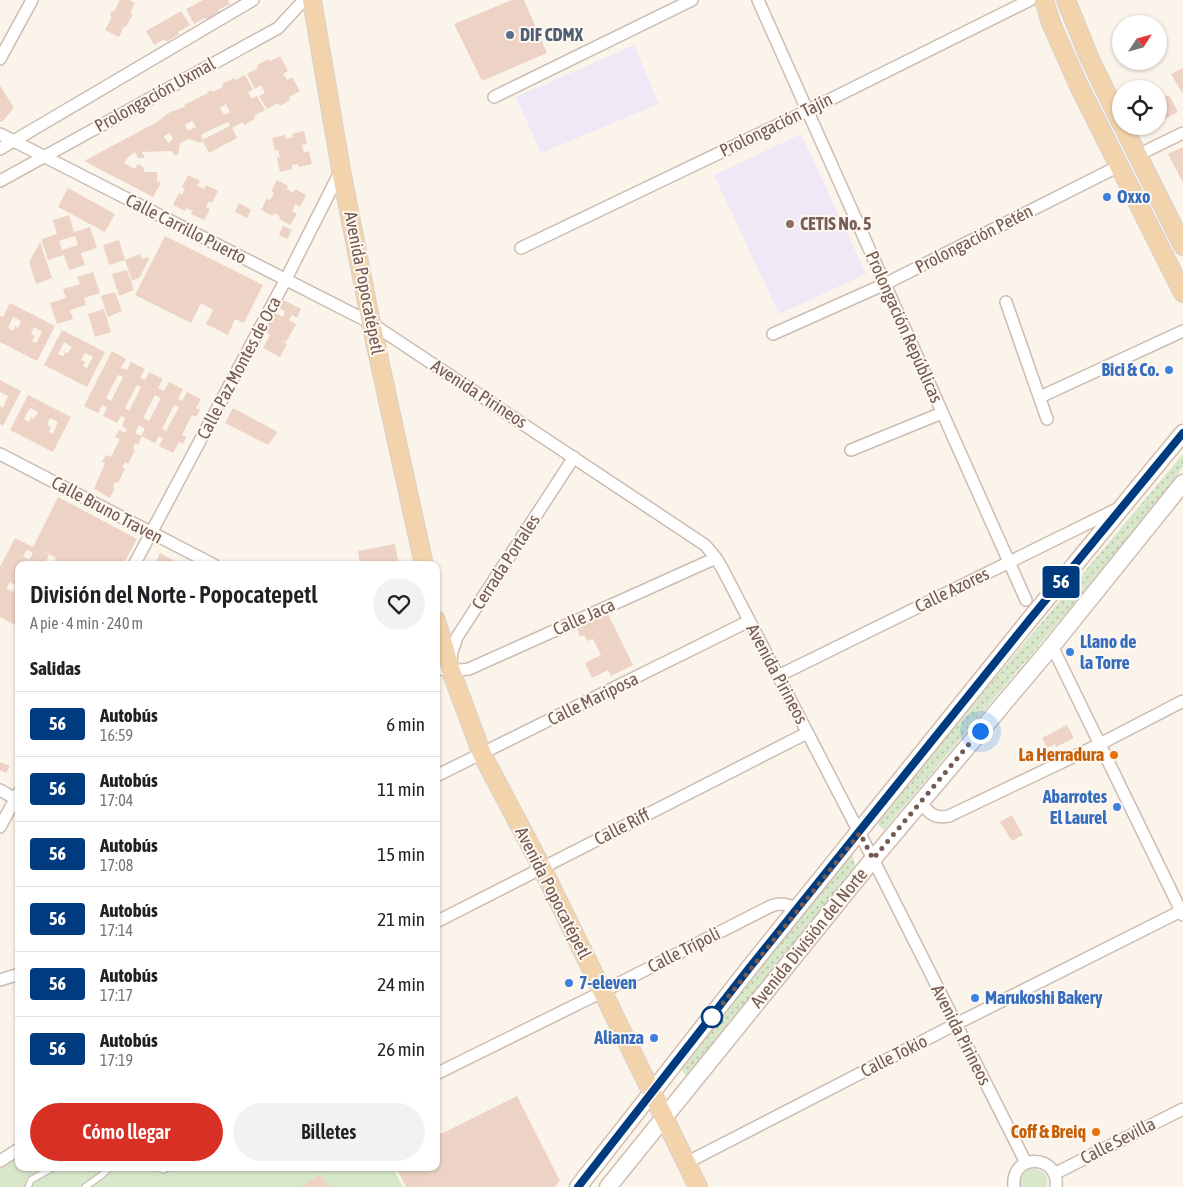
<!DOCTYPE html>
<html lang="es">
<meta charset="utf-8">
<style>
:root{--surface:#fff;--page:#f2f2f2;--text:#202124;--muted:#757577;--line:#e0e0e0;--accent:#d93025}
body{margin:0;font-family:"Asap Condensed",sans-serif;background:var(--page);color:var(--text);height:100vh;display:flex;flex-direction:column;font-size:19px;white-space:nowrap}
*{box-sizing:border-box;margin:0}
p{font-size:16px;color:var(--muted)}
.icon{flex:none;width:28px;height:28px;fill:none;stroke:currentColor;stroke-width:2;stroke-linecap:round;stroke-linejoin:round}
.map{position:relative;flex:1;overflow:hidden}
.drawer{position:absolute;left:15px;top:561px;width:425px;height:610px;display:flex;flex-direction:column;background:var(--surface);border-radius:10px;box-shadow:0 1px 4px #0004}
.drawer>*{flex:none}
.badge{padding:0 10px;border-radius:4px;font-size:18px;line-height:32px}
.needle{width:32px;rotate:54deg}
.fabs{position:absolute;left:1112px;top:15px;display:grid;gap:10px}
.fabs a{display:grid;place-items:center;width:55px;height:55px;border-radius:50%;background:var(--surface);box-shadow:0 1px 4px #0004;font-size:25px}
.you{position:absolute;width:25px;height:25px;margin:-12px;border:4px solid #fff;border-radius:50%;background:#1a73e8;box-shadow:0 0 0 8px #1a73e833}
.map>.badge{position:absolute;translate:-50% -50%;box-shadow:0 0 0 2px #fff}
h2{padding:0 15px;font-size:19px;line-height:45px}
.round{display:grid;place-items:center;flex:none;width:52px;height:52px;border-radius:26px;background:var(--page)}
.summary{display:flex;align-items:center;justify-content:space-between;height:85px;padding:0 15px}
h1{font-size:24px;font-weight:600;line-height:38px}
.cta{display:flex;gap:10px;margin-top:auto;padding:10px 15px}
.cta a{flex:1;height:58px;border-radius:30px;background:var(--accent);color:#fff;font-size:20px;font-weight:600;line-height:58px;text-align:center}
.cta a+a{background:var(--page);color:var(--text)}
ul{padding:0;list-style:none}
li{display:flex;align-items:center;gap:15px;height:65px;padding:0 15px;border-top:1px solid var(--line)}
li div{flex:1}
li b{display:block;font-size:19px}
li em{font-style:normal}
li .badge{min-width:55px;font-weight:700;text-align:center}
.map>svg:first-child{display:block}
.education{fill:#f0e7f7}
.grass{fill:url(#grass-dots)}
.park{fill:#d8e7ca}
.building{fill:#edd3c5;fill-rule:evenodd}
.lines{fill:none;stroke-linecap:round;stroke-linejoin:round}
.lane-casing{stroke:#ccbcb2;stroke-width:8}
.street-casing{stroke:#ccbcb2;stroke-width:14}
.secondary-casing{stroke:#d1bdb2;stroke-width:19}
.primary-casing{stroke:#d8d1ce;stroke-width:20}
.lane{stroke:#fff;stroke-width:5.5}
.street{stroke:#fff;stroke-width:11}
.secondary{stroke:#fff;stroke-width:16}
.primary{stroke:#f2d3ab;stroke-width:18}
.line-casing{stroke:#fff;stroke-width:11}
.line{stroke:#003b80;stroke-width:8}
.walk{stroke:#745a50;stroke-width:5;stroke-dasharray:0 9}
.service-dot{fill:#5c6f8a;stroke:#fdf8f1;stroke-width:2}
.shop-dot{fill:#3f7fe0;stroke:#fdf8f1;stroke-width:2}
.education-dot{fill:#8d6e63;stroke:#fdf8f1;stroke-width:2}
.food-dot{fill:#e8710a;stroke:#fdf8f1;stroke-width:2}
.stop-dot{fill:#fff;stroke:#003b80;stroke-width:2.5}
.labels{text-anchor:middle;stroke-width:4;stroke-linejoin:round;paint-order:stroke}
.service-label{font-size:18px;font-weight:bold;fill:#4e5e75;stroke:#fdf8f1;text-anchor:start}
.street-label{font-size:18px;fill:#745a50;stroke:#fdf8f1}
.shop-label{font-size:18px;font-weight:bold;fill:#366cbe;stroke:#fdf8f1;text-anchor:start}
.education-label{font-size:18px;font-weight:bold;fill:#785e54;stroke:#fdf8f1;text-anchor:start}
.food-label{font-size:18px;font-weight:bold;fill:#c56008;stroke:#fdf8f1;text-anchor:end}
</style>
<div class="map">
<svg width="1183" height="1187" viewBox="0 0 1183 1187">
<defs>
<pattern id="grass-dots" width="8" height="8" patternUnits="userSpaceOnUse" patternTransform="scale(1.25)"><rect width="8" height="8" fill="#d8e7ca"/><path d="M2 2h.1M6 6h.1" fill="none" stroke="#b4bea6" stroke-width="1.8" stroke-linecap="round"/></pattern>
</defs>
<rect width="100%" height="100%" fill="#fbf4eb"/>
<path class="education" d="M634,45L659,104L541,153L516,97Z
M801,134L866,274L779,314L714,175Z"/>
<path class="grass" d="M1183,454V466L1161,500L884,830L876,822L891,802Z
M852,854L856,868L688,1080L680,1066Z"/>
<path class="park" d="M19,1154V1168H393L403,1187H0V1166Z
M1030,1169C1042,1168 1049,1175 1047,1187H1021C1019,1179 1023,1173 1030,1169Z"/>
<path class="building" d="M120,0H129L135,3L130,13L133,14L126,27L124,26L119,37L105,30L112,17L110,16L112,11L114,12Z
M203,0H228L230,4L218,10L220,13L207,20L205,18L194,24L186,9Z
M512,0H524L547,53L482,81L454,24Z
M181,11L190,25L178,32L179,34L166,42L165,39L154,45L146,31Z
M280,56L288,71L283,74L287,80L292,77L300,91L289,97L290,100L280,106L278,103L267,109L259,96L265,93L261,85L255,89L247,74L258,68L257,65L269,59L270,61Z
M1183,68V94L1171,74Z
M245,75L253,90L248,92L252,99L257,96L265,110L254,116L255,119L244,125L243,122L232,128L237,138L209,153L202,140L226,128L230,125L228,122L204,133L201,136L203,140L201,143L189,139L180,143L178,155H174L172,151L142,152L145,158H138L135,152L128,157L124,163L135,169L138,164L144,168V172H157V181L161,183L153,197L84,161L157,122L170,112L185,107L184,105L208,93L207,92L211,90L212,92L223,87L222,84L234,78L235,80ZM226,104L230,112L224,115L220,108ZM192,121L196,127L188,131L185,125ZM170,133L173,139L168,143L164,136Z
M0,85L14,108L2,122H0Z
M1169,95L1178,112L1159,122V105L1165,102L1163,98Z
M304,131L307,144L302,145L304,153L309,151L312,164L299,167L298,164L292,165V169L280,172L277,158L280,157L278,150L275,151L272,138L285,135L286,139L293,137L292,134Z
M1183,147V183L1168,154Z
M188,175L200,181L197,186L204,189L206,185L218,191L212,203L209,201L206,207L210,209L204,220L191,214L193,211L186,208L185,211L173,205L179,193L182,195L185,188L182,187Z
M277,180L288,186L287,189L293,193L295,189L306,195L300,207L295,204L292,211L297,214L290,225L279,219L280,216L274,213L273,216L261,210L267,198L270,200L274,193L271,191Z
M68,188L115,214L105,232L58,207Z
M239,203L251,210L247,218L235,212Z
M69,215L74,232L90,227L97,248L81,253L85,265L69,270L64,255L48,260L41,239L57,234L53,220ZM75,236L78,245L62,250L59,241Z
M283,226L292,230L287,239L279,235Z
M165,236L263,285L244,323L235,319L228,335L206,324L213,310L201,303L191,323L135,295Z
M119,240L125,260L109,265L103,245Z
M40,242L52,278L36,284L29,262Z
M140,254L142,259L148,257L149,259L140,277L132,281L125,260Z
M127,270L134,290L119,296L112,274Z
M93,272L100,293L84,298L86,305L70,310L73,319L57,324L50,303L66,298L63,289L80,284L77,277Z
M115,292L122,311L108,317L101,296Z
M284,300L301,309L297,318L292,315L289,320L296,324L286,342L280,340L287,344L280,357L263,348L270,335L266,332L276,313L283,317L285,311L279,308Z
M10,303L55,326L37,361L0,342V316L3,317ZM13,317L21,321L18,328L15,326L13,331L8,328ZM34,327L42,332L36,343L32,341L35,336L31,334Z
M104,309L111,332L95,337L88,314Z
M62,330L105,352L87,387L44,365ZM64,342L72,347L68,353L66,352L63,356L58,354ZM85,353L93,357L87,368L83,366L85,362L81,360Z
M112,351L126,359L121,368L127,370L131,362L145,369L140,378L145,380L149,372L163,379L158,388L164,391L169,382L183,389L178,399L182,401L187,392L201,399L196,408L200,410L196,417L192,415L182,435L186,437L183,444L179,442L173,453L159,446L163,438L159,436L155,443L141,436L145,429L139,425L135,433L142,436L138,445L135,443L133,448L135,450L128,464L125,462L122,467L125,469L118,483L115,482L113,487L115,488L110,498L94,489L105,463L102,462L106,455L111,457L120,439L115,437L119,430L125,433L127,429L122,426L125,418L121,416L117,423L103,416L107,408L102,405L98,413L84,406ZM118,375L123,377L111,401L106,398ZM137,385L141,387L129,411L125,408ZM155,395L161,398L149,421L143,418ZM174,405L179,407L166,431L162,429Z
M0,380L21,391L3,426L0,424V406L3,408L8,396L0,392Z
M28,395L71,417L53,452L10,430ZM30,408L38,412L34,419L31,417L29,422L24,419ZM50,418L58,422L53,434L49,432L51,427L47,425Z
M233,408L276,431L277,433L268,445L225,423Z
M58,497L137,539L123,565H52L56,558L43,551L49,555L44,565L20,564L16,570L19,572V627L0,617V567L15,538L33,547ZM27,550L33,553L29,560L23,556ZM10,582L16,586L13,592L6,588Z
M395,544L399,565H360L358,551Z
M160,553L182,565H154Z
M608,614L633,665L611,676L608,670L592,678L585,663L601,655L593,639L587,641L584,635L580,637L577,629Z
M1067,725L1074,738L1056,747L1055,744L1047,748L1042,738Z
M0,762L10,766L6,773L0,770Z
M1012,815L1023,835L1012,841L1000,822Z
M517,1096L560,1181L554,1187H406L396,1168H436V1126L441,1134Z
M321,1174L329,1187H301Z"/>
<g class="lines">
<g class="lane-casing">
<path id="lane" d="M161,1168L163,1170L167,1168
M28,1187L31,1180L52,1168
M85,1187L102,1175L109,1168"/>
</g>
<g class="street-casing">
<path id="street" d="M758,0L1026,600
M0,59L32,0
M494,97L692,0
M0,134L371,323L705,545L716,558L723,570L873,859L1026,1163
M0,149L253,0
M1138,155L1183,133
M0,181L278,28L304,0
M521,248L807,111L1030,0
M1006,302L1047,419
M773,334L885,284L1119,166
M1040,397L1183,331
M851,450L942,413
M0,454L214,565
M134,565L286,279L341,170
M1052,646L1183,915
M451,661L452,652L457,637L574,457
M436,668L451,671L469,669L716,558
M778,676L1119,508
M436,776L749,621
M0,790L19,801
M920,802C929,813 934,819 949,816L1100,744L1183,701
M0,827L19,792
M436,922L807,733
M0,980L19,974
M436,1074L602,992L769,907C781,902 787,904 797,909
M0,1161L19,1149
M686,1163L956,1024L1183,910
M1054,1174L1183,1109
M1014,1187C1010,1152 1060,1154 1056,1187"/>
</g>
<g class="secondary-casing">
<path id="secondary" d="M578,1187L750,967L1030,619L1183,433
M608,1187L873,859L1052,646L1183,483"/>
</g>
<g class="primary-casing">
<path id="primary" d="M312,0L341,170L371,323L424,565
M1044,0L1051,23L1078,84L1183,293
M1066,0L1089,57L1121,123
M1123,126L1183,246
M436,620L451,671L482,754L542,868L698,1187"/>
</g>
<use href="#lane" class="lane"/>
<use href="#street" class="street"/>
<use href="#secondary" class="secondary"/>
<use href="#primary" class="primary"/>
</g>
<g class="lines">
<g class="line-casing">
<path id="line" d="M578,1187L750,967L1030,619L1183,433"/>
</g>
<use href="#line" class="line"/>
<path class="walk" d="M712,1017L860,833L873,859L980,731"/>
</g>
<circle class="service-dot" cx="510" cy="35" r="5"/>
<g class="shop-dot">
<circle cx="1107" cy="197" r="5"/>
<circle cx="1169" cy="370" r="5"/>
<circle cx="1070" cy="652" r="5"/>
<circle cx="1117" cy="807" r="5"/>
<circle cx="569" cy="983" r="5"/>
<circle cx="975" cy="998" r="5"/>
<circle cx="654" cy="1038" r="5"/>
</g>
<circle class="education-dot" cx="790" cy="224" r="5"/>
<g class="food-dot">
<circle cx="1114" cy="755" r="5"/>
<circle cx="1096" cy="1132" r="5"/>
</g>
<circle class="stop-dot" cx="712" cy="1017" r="10"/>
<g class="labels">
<g class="service-label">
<text x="520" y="41">DIF CDMX</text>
</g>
<g class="street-label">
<text transform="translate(155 95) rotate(-29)" y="6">Prolongación Uxmal</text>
<text transform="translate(776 125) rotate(-26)" y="6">Prolongación Tajín</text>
<text transform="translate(186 229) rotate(27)" y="6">Calle Carrillo Puerto</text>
<text transform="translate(974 239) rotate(-27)" y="6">Prolongación Petén</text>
<text transform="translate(364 283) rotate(79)" y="6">Avenida Popocatépetl</text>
<text transform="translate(904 327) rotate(66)" y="6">Prolongación Repúblicas</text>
<text transform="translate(239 368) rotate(-62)" y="6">Calle Paz Montes de Oca</text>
<text transform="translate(479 394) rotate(33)" y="6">Avenida Pirineos</text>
<text transform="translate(107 510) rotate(28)" y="6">Calle Bruno Traven</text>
<text transform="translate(506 562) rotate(-57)" y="6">Cerrada Portales</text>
<text transform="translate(952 590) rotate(-26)" y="6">Calle Azores</text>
<text transform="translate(584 617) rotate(-24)" y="6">Calle Jaca</text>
<text transform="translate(777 674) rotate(62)" y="6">Avenida Pirineos</text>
<text transform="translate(593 699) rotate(-26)" y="6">Calle Mariposa</text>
<text transform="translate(622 827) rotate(-27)" y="6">Calle Riff</text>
<text transform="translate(553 893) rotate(63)" y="6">Avenida Popocatépetl</text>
<text transform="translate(809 938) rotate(-51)" y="6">Avenida División del Norte</text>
<text transform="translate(684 950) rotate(-27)" y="6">Calle Trípoli</text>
<text transform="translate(961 1035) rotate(63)" y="6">Avenida Pirineos</text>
<text transform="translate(894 1056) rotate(-27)" y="6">Calle Tokio</text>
<text transform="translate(1118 1141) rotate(-27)" y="6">Calle Sevilla</text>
</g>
<g class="shop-label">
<text x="1117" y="203">Oxxo</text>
<text x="1159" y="376" text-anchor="end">Bici &amp; Co.</text>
<text x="1080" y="648">Llano de<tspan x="1080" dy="21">la Torre</tspan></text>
<text x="1107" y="803" text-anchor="end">Abarrotes<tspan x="1107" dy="21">El Laurel</tspan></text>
<text x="579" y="989">7-eleven</text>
<text x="985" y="1004">Marukoshi Bakery</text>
<text x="644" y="1044" text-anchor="end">Alianza</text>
</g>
<g class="education-label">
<text x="800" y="230">CETIS No. 5</text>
</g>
<g class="food-label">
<text x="1104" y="761">La Herradura</text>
<text x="1086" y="1138">Coff &amp; Breiq</text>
</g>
</g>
</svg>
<div class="fabs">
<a><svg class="needle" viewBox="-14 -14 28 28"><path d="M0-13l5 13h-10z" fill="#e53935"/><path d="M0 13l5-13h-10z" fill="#757577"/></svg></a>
<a><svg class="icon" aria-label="locate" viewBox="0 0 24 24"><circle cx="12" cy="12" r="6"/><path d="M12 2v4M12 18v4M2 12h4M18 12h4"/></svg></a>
</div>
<div class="you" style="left:980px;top:731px"></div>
<b class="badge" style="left:1061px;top:582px;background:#003b80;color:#fff">56</b>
<section class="drawer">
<div class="summary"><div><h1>División del Norte - Popocatepetl</h1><p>A pie · 4 min · 240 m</p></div><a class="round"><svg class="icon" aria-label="heart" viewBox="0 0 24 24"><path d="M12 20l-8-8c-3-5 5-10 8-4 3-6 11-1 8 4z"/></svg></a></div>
<h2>Salidas</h2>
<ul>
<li><span class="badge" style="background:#003b80;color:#fff">56</span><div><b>Autobús</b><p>16:59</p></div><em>6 min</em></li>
<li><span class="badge" style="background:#003b80;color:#fff">56</span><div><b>Autobús</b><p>17:04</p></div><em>11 min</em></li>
<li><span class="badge" style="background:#003b80;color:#fff">56</span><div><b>Autobús</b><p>17:08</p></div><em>15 min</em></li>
<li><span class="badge" style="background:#003b80;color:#fff">56</span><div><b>Autobús</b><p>17:14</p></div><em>21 min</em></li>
<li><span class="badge" style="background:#003b80;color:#fff">56</span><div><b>Autobús</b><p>17:17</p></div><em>24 min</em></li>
<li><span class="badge" style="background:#003b80;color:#fff">56</span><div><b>Autobús</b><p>17:19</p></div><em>26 min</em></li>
</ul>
<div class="cta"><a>Cómo llegar</a><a>Billetes</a></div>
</section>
</div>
